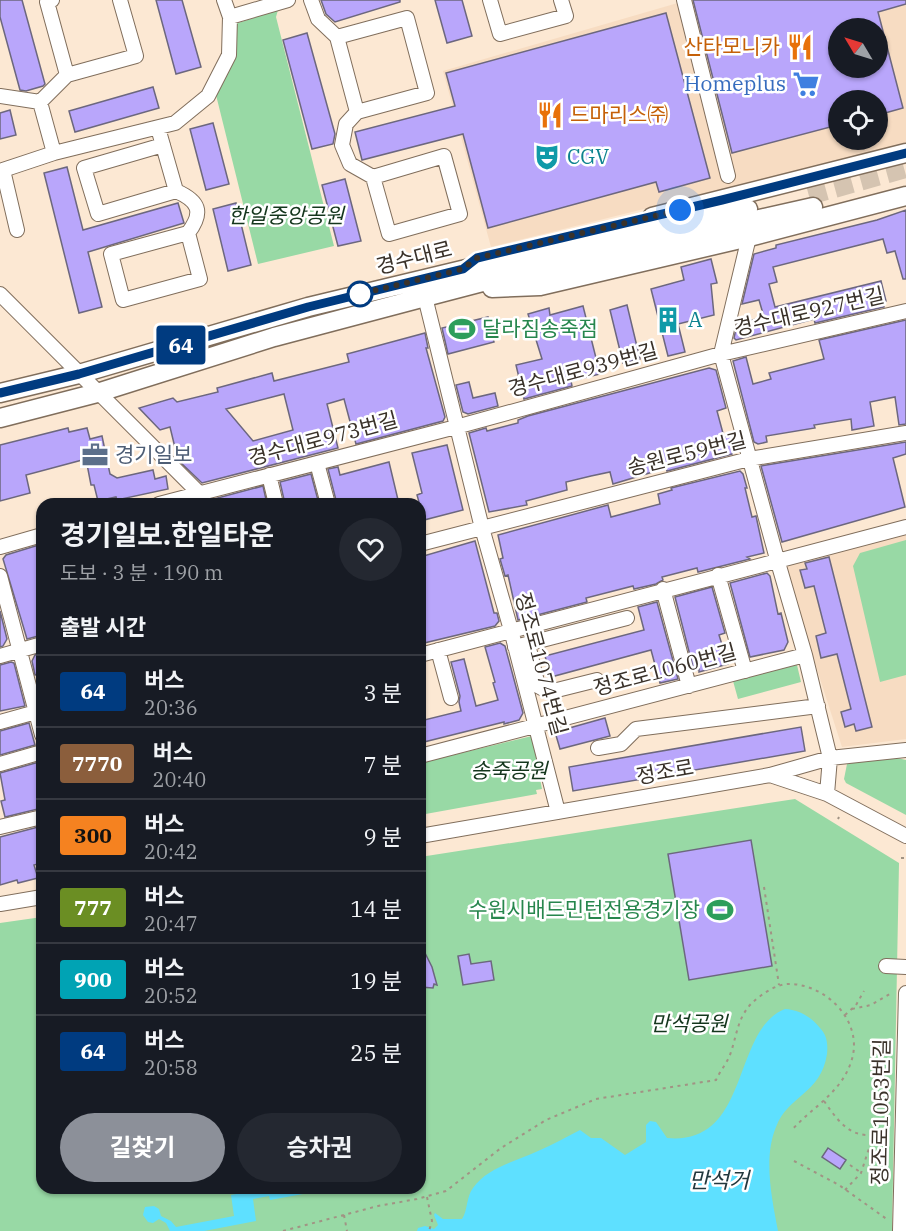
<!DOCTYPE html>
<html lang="ko">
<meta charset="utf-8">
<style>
:root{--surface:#171b24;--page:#242831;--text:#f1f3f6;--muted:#9ea1a6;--line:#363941;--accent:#8c9099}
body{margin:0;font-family:"IBM Plex Serif","Noto Sans KR",serif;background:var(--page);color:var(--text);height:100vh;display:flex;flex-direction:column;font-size:22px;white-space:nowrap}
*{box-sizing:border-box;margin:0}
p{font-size:20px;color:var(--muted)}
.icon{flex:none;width:33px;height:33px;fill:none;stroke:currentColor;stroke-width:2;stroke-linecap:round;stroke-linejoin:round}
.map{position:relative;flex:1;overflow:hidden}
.panel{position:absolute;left:36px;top:498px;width:390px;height:696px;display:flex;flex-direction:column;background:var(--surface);border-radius:18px;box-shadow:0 2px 4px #0004}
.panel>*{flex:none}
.badge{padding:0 12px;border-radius:4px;font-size:21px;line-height:39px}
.needle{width:39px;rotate:308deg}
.tools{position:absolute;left:828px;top:18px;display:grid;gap:12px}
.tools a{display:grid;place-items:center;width:60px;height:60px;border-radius:50%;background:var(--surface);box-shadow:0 2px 4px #0004;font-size:30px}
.you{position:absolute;width:30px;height:30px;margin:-15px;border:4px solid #fff;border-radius:50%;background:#1a73e8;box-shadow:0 0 0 9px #1a73e833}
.map>.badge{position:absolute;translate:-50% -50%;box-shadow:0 0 0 3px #fff}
h2{padding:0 24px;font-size:22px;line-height:54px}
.round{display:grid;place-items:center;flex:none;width:63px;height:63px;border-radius:32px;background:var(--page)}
.summary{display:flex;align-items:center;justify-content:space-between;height:102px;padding:0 24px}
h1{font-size:28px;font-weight:700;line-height:45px}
.primary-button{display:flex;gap:12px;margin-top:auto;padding:12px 24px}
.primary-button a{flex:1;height:69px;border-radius:36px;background:var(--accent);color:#fff;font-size:24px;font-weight:700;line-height:69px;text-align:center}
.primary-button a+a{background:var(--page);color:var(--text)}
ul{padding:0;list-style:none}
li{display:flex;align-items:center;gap:18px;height:72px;padding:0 24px;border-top:2px solid var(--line)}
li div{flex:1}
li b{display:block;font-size:22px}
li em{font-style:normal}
li .badge{min-width:66px;font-weight:700;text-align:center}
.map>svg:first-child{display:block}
.built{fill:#f7dcc2;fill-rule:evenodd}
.green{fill:#98d9a5}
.water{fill:#5ee0ff}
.building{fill:#b9a6fb;stroke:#6c677e;stroke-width:1.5;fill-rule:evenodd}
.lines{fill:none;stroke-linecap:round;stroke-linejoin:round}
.major-tunnel{stroke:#d5c4b1;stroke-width:18;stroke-dasharray:18 9;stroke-linecap:butt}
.minor-casing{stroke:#806e5c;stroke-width:16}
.major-casing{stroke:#806e5c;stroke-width:21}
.path{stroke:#a19384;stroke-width:2;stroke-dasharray:3 4.5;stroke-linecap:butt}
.minor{stroke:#fff;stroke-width:14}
.major{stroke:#fff;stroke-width:18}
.line-casing{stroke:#fff;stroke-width:14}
.line{stroke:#003b80;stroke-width:9}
.walk{stroke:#3a322a;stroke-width:6;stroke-dasharray:0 10.8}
.stop-dot{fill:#fff;stroke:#003b80;stroke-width:3}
.labels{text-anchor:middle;stroke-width:5;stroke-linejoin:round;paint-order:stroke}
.food-label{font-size:21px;fill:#c56008;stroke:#fff;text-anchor:end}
.shop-label{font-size:21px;fill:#366cbe;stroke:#fff;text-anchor:end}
.culture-label{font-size:21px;fill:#0d838f;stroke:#fff;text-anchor:start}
.park-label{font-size:21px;font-style:italic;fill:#14361d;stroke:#fff}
.street-label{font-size:21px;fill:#3a322a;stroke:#fff}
.leisure-label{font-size:21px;fill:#27864d;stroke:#fff;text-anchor:start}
.service-label{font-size:21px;fill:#4e5e75;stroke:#fff;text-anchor:start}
.water-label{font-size:22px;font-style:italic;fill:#22383e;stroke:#fff}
</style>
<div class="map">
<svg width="906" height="1231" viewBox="0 0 906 1231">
<rect width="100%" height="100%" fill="#fce8d3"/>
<path class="built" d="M688,0H906V144L491,247L443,71ZM838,28H878V68H838ZM838,100H878V140H838Z
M906,530V739L842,747L782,561Z"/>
<path class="green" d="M278,10L276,17L334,246L258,264L216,95L234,60L235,24Z
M906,540V675L880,682L853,566L860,553Z
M797,665L801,682L738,699L733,681Z
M532,736L542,789L536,790L537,794L420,815V763Z
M888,756L906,760V815L846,783L844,779L847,764Z
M795,799L899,863L892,1231H0V923L42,917V1188H420V857Z"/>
<path class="water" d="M785,1009C800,1010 811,1017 820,1028C827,1035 828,1044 827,1054C821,1094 788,1095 776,1127C763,1158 772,1199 778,1231H417L418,1228L425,1226L434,1229L438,1225L434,1215L435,1213L443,1219H462C468,1210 466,1197 473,1188C488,1167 515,1162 538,1151C552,1145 566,1137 580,1130L591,1138H601L625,1155L646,1142V1125L650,1121L656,1122L667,1138C751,1146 731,1030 785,1009Z
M267,1188H278L279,1192L302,1188H317L314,1192L270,1200L269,1196L253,1199L256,1221L204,1231H170L166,1223L159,1219L153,1223L148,1222L143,1215L145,1207L154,1206L159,1209L161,1216L171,1221L176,1227L234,1216L231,1195Z"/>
<path class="building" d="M0,0H22L45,84L43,86L26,91L20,90L0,17Z
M156,0H182L201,67L176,74Z
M321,0H400V2L335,22L326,14Z
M435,0H462L472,36L447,43Z
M693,0H906V4L878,12L903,108L878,115V100H838V125L732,153ZM838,28H878V68H838Z
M666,13L710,178L659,192L656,182L488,228L463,134L362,160L355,132L455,106L446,73Z
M307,33L335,134L333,144L312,149L283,40Z
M153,87L159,108L75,132L69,111Z
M10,110L16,135L0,139V113Z
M213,123L229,184L206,190L190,129Z
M67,167L83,230L178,203L184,223L88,252L102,307L79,313L44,173Z
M345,179L361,241L338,246L322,185Z
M236,203L251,265L228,271L213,209Z
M906,210V279H903L895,251L887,253L883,239L773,267L777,282L769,284L775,307L881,281L886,301L883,302L884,307L815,323L814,319L736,340L734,338L737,324L764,317L759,300L742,304L754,254L776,248V245L877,220Z
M711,259L717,283L711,284L714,315L678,324L685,352L668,356L651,289L684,280L681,267Z
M627,305L640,359L623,363L610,310Z
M583,306L600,374L571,381L572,386L524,399L516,365L542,359L528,314L549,308L550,315Z
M488,317L494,342L448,354L442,328Z
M906,320V424L899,425L895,397L870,402L874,426L852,430L851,419L814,425L815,428L766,436L767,442L758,444L754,442L733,361L746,357L753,384L771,379L769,373L824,359L819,340Z
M425,333L428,348H426L445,417L443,421L356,444L344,399L327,404L338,448L202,483L178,460L170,427L160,430L139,408L173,398L177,402L218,392L217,388L272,373L274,381L349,362L347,354ZM284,394L293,430L253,441L226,409Z
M709,368L716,370L726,408L717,411L724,437L734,434L735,440L736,445L732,454L667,471L666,468L613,484L610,472L591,476L566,482L567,490L526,501L527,505L489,512L469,433L486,428L487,431L518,423V420L528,416Z
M469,382L473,398L495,393L498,406L468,414L463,412L456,385Z
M68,428L69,432L87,428L90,439L102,436L110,474L117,478L153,470L155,479L166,476L168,489L117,500L116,497L98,501L94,485H91L86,459L26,475L30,493L0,501V445Z
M906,442V454L893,458L905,507L782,542L761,466Z
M447,445L463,510L424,520L417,495L422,493L412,453Z
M389,462L399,504H337L328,469L338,467L340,475Z
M740,471L743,474L747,488H745L752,517L756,516L764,553L747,557L750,559L698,572L697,568L662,577L663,580L656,584L634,589L633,586L586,598L587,602L518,620L508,575L505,576L500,559L503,558L498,535L608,505L611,517L660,504L658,494L672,490L671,488Z
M311,474L319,504H285L280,482Z
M263,486L267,504H211L210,500Z
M475,541L494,613H497L499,621L495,626L420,644V557Z
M42,544V635L27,639L3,559L6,555Z
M829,557L872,727L856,731L854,724L845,727L841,712L851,709L837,654L821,658L816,636L826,633L814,586L805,588L800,570L807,569L805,563Z
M767,573L770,576L778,614L781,613L788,642L784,650L750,657L730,583Z
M712,587L725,633L719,635L728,664L699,672V669L694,671L675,597Z
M657,602L678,679L660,683L651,650L551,677L545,656L644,630L638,607Z
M0,611L7,639L3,646L0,647Z
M500,643L505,646L523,713L519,720L504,724V722L420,743V721L461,711L459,702L460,696L451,662L464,659L476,706L498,700L493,683L495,682L485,647Z
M42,653V673L35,675L32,661L35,655Z
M11,662L14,663L25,706L0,711V665Z
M605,718L610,736L560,749L555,732Z
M29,723L35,745L0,755V731Z
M801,727L805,751L573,791L569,767Z
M39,762L42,764V808L5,817L1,801L5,800L0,773Z
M42,826V863L34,865L38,878L18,883L17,880L0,885V837Z
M751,840L772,966L689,980L668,854Z
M420,943L432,967L437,985L434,984L433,988L420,987Z
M469,954L471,964L491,961L494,980L463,985L458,956Z
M828,1148L846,1160L840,1169L822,1157Z"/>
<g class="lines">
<path class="major-tunnel" d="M809,196L906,169"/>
<g class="minor-casing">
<path id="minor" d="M52,0L47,2L67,75
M311,0L318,19L337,37L357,112L427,93L407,18L337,37
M490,0L500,34L566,16L561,0
M684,0L728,176
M230,17L288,0
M0,96L40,102L54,153
M40,102L67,75L136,56L120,0
M357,112L346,124L342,145L350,164L373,177L444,156L460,214L389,234L373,177
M158,128L176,191L98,214L84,168L163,145
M3,170L17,230
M0,171L54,153L175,123L208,96L229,55L230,17L224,0
M176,191C199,201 204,212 188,233L200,279L123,300L111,254L188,233
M749,237L721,354L777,559L805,655L830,758L827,794
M0,294L199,493L202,504
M425,297L482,528L511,630L558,812
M317,463L328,504
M269,475L276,504
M159,504L456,427L721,354L906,311
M420,544L749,459L906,433
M0,547L42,535
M718,575L745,671
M0,576L42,735
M663,589L689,686
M528,644L538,686L549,692L597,680
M515,647L627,618
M438,650L451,698
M420,655L906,527
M0,656L42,644
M0,722L36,712
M598,748L621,744L636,729L818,706
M420,756L805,655
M0,764L42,752
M770,775L827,794L906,836
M0,827L42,817
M420,836L770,775L830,758L906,750
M0,904L42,897
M886,966L906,967
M900,1231L906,993"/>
</g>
<g class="major-casing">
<path id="major" d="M652,217L906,153
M492,288L540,286L749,237L906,196
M0,393L79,374L308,307L487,264L748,209
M0,418L97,393L274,337L425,297L490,280L813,207"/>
</g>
<path class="path" d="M838,819L839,817
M901,858H904
M764,887L779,985
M852,1009L871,1005L893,992
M845,1015L856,1005L864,991
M824,1101C842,1127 855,1143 889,1131
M794,1161L839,1185L888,1220
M850,1165L860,1172
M845,1190L861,1173L873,1136
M427,1197L432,1221L429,1231
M344,1215L347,1231
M283,1231L378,1206L417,1199L446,1191L501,1148L546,1120L596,1099L716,1080C720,1071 728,1062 731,1052C737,1034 738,1016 753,1002C762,994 776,984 789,984C827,984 865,1023 851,1062C841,1093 811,1108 791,1131"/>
<use href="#minor" class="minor"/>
<use href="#major" class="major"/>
</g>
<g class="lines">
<g class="line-casing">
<path id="line" d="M0,393L79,374L308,307L463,269L477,258L722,200L906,153"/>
</g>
<use href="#line" class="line"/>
<path class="walk" d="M360,294L352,296L463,269L477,258L680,210"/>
</g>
<defs>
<g id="restaurant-bare" transform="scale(2.07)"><path d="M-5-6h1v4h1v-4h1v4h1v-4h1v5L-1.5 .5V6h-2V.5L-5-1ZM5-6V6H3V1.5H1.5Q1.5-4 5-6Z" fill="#e8710a" stroke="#fff" stroke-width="2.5" paint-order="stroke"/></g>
<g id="supermarket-bare" transform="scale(2.07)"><path d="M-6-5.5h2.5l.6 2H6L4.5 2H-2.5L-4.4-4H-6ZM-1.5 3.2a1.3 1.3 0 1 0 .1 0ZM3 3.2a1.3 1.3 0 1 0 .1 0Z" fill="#3f7fe0" stroke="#fff" stroke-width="2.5" paint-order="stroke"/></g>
<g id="theatre-bare" transform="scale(2.07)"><path d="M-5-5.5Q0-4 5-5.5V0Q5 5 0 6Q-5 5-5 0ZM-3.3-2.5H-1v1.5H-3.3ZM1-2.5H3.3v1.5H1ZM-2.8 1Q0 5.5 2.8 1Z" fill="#0f9aa8" stroke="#fff" stroke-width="2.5" paint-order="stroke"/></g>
<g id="building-bare" transform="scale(2.07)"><path d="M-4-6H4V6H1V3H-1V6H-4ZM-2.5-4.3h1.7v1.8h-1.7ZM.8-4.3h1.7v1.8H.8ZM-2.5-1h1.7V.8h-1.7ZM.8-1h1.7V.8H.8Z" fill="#0f9aa8" stroke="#fff" stroke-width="2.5" paint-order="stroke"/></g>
<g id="stadium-bare" transform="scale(2.07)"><path d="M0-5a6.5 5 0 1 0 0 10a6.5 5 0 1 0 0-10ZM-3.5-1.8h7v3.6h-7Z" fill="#2e9e5b" stroke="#fff" stroke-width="2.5" paint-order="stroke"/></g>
<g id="office-bare" transform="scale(2.07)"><path d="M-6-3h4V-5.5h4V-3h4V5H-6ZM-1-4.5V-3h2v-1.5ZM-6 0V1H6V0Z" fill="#5c6f8a" stroke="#fff" stroke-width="2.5" paint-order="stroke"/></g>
</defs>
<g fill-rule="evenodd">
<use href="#restaurant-bare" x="800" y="47"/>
<use href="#supermarket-bare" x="806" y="84"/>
<use href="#restaurant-bare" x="550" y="115"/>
<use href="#theatre-bare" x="547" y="157"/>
<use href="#building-bare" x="668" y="320"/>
<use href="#stadium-bare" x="462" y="329"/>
<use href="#office-bare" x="95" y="455"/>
<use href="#stadium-bare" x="720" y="910"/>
</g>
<circle class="stop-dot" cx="360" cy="294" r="12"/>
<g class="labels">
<g class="food-label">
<text x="780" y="54">산타모니카</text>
<text x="570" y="122" text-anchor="start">드마리스㈜</text>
</g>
<g class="shop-label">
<text x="786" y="91">Homeplus</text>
</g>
<g class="culture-label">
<text x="567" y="164">CGV</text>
<text x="688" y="327">A</text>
</g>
<g class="park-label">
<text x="286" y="223">한일중앙공원</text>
<text x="509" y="778">송죽공원</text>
<text x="689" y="1031">만석공원</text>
</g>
<g class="street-label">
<text transform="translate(414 258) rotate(-14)" y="7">경수대로</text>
<text transform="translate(809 312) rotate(-13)" y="7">경수대로927번길</text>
<text transform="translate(583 370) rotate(-15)" y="7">경수대로939번길</text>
<text transform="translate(323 439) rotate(-15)" y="7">경수대로973번길</text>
<text transform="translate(687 454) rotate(-14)" y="7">송원로59번길</text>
<text transform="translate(541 664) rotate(75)" y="7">정조로1074번길</text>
<text transform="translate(665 670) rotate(-15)" y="7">정조로1060번길</text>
<text transform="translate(665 772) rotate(-10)" y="7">정조로</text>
<text transform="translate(881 1112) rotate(-89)" y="7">정조로1053번길</text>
</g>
<g class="leisure-label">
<text x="482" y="336">달라짐송죽점</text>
<text x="700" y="917" text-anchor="end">수원시배드민턴전용경기장</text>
</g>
<g class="service-label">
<text x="115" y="462">경기일보</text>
</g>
<g class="water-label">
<text x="719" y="1188">만석거</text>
</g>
</g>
</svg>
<div class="tools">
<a><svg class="needle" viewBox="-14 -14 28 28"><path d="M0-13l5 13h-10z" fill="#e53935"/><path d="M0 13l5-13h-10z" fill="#9ea1a6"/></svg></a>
<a><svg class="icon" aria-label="locate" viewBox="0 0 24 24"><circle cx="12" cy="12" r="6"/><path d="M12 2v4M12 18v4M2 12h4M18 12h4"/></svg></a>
</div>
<div class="you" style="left:680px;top:210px"></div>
<b class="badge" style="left:181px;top:345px;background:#003b80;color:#fff">64</b>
<section class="panel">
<div class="summary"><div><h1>경기일보.한일타운</h1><p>도보 · 3 분 · 190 m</p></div><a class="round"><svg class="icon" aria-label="heart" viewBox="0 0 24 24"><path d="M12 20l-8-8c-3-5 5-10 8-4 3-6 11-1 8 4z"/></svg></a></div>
<h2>출발 시간</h2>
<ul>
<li><span class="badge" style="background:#003b80;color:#fff">64</span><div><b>버스</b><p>20:36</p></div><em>3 분</em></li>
<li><span class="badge" style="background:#8b5e3c;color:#fff">7770</span><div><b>버스</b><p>20:40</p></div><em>7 분</em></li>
<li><span class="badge" style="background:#f58220;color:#111">300</span><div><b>버스</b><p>20:42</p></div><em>9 분</em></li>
<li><span class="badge" style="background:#6b8e23;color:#fff">777</span><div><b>버스</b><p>20:47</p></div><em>14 분</em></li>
<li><span class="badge" style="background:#00a3b4;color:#fff">900</span><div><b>버스</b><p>20:52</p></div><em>19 분</em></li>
<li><span class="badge" style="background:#003b80;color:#fff">64</span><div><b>버스</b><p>20:58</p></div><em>25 분</em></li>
</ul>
<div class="primary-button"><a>길찾기</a><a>승차권</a></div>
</section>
</div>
